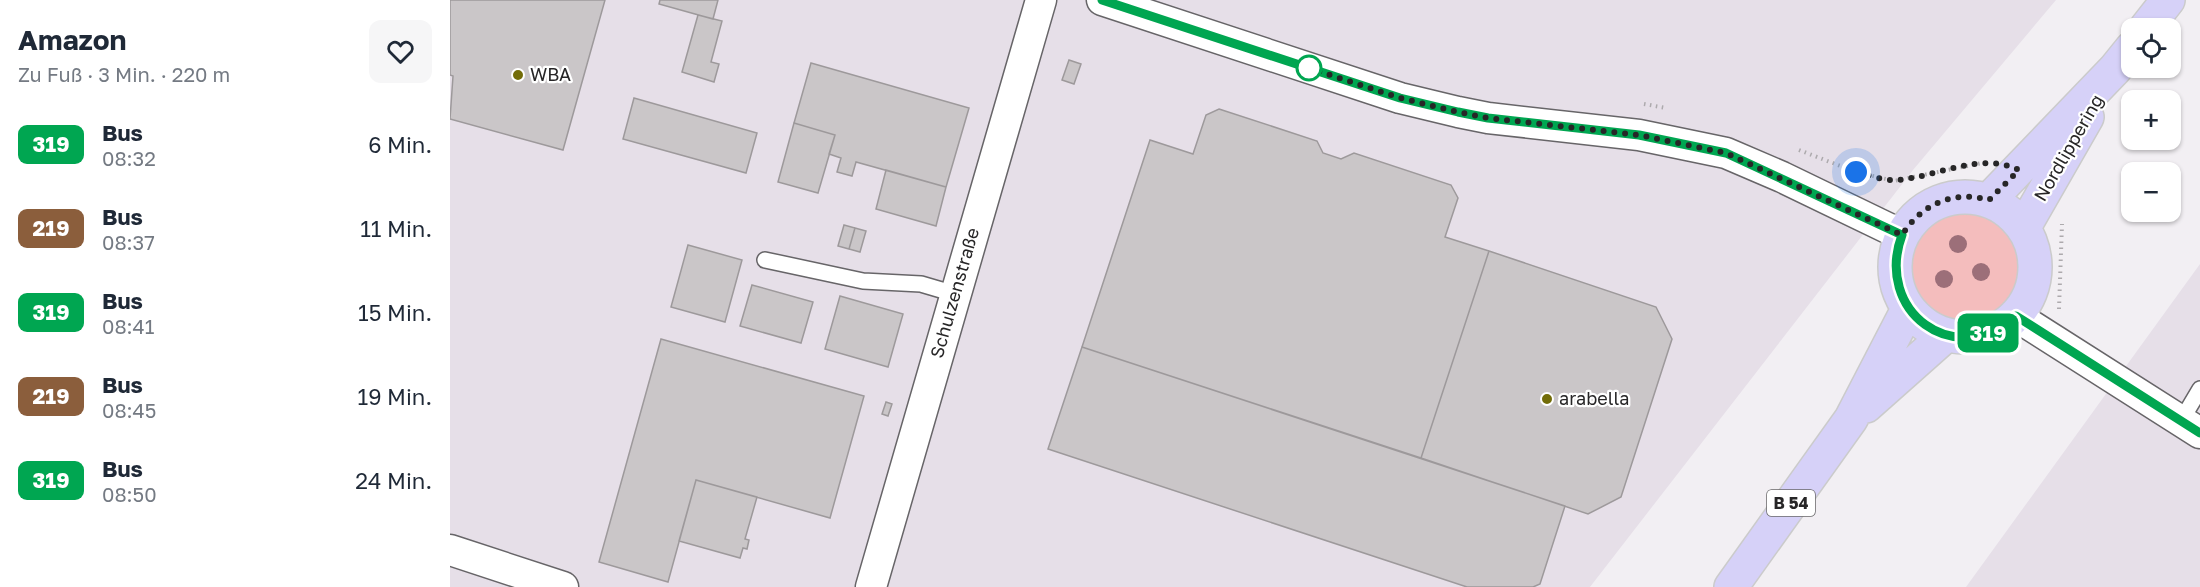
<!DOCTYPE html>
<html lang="de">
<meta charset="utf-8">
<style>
:root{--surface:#fff;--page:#f6f6f7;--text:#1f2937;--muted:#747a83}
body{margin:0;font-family:"Golos Text",sans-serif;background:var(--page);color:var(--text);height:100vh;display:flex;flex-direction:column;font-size:22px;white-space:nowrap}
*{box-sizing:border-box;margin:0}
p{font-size:20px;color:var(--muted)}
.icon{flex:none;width:33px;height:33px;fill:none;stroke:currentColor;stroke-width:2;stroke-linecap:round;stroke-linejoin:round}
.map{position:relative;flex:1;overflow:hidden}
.sheet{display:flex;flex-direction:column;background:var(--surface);width:450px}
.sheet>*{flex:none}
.badge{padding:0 12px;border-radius:9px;font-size:21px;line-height:39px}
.buttons{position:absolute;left:1671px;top:18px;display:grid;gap:12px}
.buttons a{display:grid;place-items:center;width:60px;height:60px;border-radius:12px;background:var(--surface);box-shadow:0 2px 4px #0004;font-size:30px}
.you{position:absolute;width:30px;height:30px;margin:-15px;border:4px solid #fff;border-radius:50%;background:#1a73e8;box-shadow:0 0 0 9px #1a73e833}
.map>.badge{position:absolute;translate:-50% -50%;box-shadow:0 0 0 3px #fff}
.round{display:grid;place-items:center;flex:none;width:63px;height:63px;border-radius:12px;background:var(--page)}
.overview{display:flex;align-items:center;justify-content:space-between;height:102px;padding:0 18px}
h1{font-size:28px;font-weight:700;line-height:45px}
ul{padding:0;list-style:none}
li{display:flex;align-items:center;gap:18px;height:84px;padding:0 18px}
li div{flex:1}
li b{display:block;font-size:22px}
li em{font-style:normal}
li .badge{min-width:66px;font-weight:700;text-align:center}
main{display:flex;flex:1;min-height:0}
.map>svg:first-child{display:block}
.built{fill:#e6dfe8}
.green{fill:#f4bdbd}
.building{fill:#cac6c8;stroke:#9d999b;stroke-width:1.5}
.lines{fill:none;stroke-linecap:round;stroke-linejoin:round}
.lane-casing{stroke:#676568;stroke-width:18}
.street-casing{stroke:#676568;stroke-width:33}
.primary-casing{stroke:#cbcbcb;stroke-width:36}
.path{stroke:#adaaad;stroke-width:4;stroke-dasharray:1.5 4.5;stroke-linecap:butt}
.lane{stroke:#fff;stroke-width:15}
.street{stroke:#fff;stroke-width:30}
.primary{stroke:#d6d1f8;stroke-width:33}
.tree{fill:#9c6f79}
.line-casing{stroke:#fff;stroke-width:14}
.line{stroke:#00a651;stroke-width:9}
.walk{stroke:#272627;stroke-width:6;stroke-dasharray:0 10.8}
.stop-dot{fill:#fff;stroke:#00a651;stroke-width:3}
.poi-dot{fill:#726c08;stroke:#fff;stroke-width:2}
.labels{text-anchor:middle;stroke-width:4.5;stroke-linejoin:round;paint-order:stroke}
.shield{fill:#fff;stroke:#686768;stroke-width:1.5}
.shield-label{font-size:16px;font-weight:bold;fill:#272627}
.poi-label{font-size:18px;fill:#272627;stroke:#fff;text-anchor:start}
.street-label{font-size:18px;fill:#272627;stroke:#fff}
</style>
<main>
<section class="sheet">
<div class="overview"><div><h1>Amazon</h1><p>Zu Fuß · 3 Min. · 220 m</p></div><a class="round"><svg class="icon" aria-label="heart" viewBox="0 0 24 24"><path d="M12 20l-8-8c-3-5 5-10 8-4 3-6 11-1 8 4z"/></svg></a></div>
<ul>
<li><span class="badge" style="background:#00a651;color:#fff">319</span><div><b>Bus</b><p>08:32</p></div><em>6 Min.</em></li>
<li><span class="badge" style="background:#8b5e3c;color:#fff">219</span><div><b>Bus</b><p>08:37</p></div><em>11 Min.</em></li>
<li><span class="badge" style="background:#00a651;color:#fff">319</span><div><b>Bus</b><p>08:41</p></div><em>15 Min.</em></li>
<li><span class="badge" style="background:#8b5e3c;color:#fff">219</span><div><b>Bus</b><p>08:45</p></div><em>19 Min.</em></li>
<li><span class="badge" style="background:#00a651;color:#fff">319</span><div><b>Bus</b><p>08:50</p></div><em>24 Min.</em></li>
</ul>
</section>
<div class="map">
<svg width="1750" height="587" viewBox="0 0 1750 587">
<rect width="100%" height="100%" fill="#f2eff3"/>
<path class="built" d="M0,0H1606L1463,170L1140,587H0Z
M1750,264V587H1516Z"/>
<path class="green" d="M1459 266a56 56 0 1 1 112 0a56 56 0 1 1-112 0Z"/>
<path class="building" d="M0,0H155L113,150L0,119L3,76L0,75Z
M210,0H268L263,19L209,4Z
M248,15L272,21L261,62L269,64L264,82L232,72Z
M619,60L631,64L624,84L612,80Z
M361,63L519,108L496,187L406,162L402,176L387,172L391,158L379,154L385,135L344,123Z
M184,98L307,133L296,173L173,139Z
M769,109L867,141L873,153L891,159L904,153L1001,185L1008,198L995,237L1039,251L971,458L632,347L700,140L743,154L756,115Z
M344,123L385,135L368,193L328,182Z
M436,170L496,187L486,226L426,209Z
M394,225L405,228L399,249L388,246Z
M405,228L416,231L410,252L399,249Z
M238,245L292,260L275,322L221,307Z
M1039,251L1206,307L1222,339L1171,497L1138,514L971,458Z
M302,285L363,302L351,343L290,326Z
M390,296L453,314L438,367L375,349Z
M211,339L414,396L380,518L246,480L218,582L149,562Z
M632,347L1115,506L1090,584L1083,587H1017L598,449Z
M436,402L442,404L438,416L432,414Z
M246,480L307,497L295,539L299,540L297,549L293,548L290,558L229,541Z"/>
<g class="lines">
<g class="lane-casing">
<path id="lane" d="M315,260L413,281L471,284L505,294
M1731,421L1750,389"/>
</g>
<g class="street-casing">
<path id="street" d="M652,0L950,98L1008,112L1038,118L1189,135L1276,153L1332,177L1452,235
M1566,316L1750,433
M0,550L113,587
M421,587L591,0"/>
</g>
<g class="primary-casing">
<path id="primary" d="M1696,28L1718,0
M1445 267a70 70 0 1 1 140 0a70 70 0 1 1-140 0Z
M1539,200L1665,69L1682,48
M1574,227L1637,117
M1416,406L1496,335
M1281,587L1401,419L1458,309"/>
</g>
<path class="path" d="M1194,104L1216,108
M1349,150L1406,172L1444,181L1532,163
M1609,309L1612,224"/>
<use href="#lane" class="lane"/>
<use href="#street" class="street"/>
<use href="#primary" class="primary"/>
</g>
<g class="tree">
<circle cx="1508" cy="244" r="9"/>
<circle cx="1531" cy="272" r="9"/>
<circle cx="1494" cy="279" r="9"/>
</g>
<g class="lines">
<g class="line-casing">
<path id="line" d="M652,0L950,98L1008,112L1038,118L1189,135L1276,153L1452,235C1424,311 1504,371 1566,316L1750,433"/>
</g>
<use href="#line" class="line"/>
<path class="walk" d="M859,68L950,98L1008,112L1038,118L1189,135L1276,153L1452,235C1472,204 1503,190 1539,200L1569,170C1531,151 1487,177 1447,180C1434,181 1419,175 1406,172"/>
</g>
<circle class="stop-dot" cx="859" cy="68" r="12"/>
<g class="poi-dot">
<circle cx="68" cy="75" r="6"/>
<circle cx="1097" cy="399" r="6"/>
</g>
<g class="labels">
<rect class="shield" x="1317" y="490" width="48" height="26" rx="4.5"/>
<g class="shield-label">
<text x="1341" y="509">B 54</text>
</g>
<g class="poi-label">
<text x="80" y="81">WBA</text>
<text x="1109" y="405">arabella</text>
</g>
<g class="street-label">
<text transform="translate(1619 148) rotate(-60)" y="6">Nordlippering</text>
<text transform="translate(505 293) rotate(-74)" y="6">Schulzenstraße</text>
</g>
</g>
</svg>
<div class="buttons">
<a><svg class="icon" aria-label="locate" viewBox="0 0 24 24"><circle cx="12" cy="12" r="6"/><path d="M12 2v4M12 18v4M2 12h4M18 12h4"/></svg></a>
<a>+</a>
<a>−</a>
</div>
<div class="you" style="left:1406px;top:172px"></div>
<b class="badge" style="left:1538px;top:333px;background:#00a651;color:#fff">319</b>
</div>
</main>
